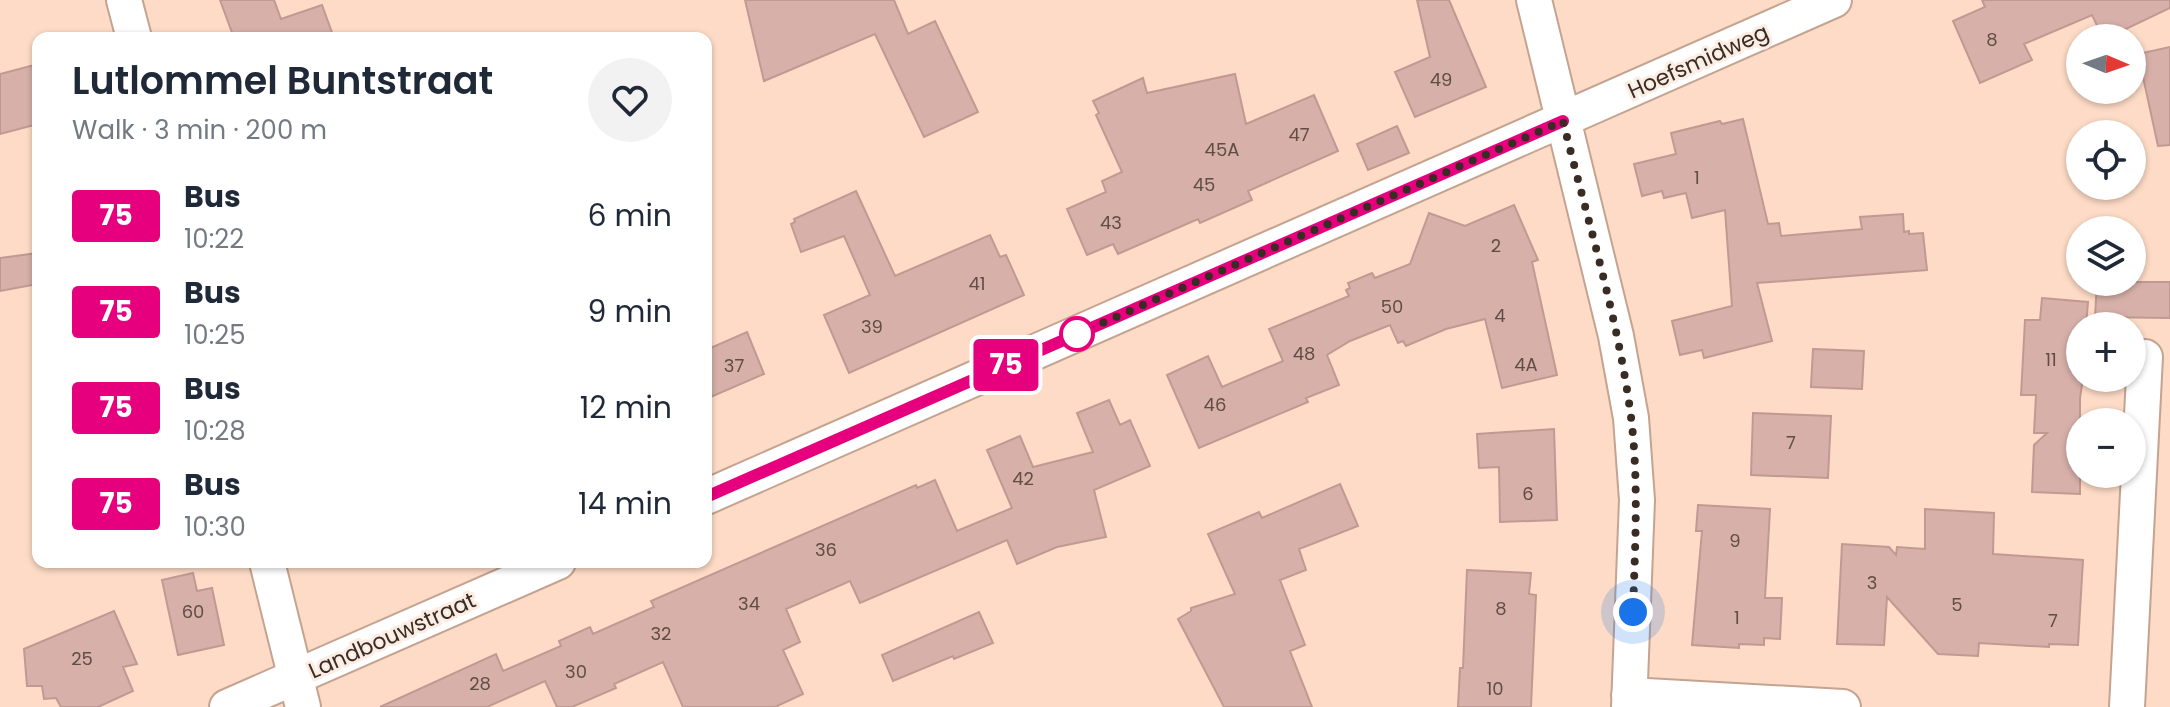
<!DOCTYPE html>
<meta charset="utf-8">
<style>
:root{--surface:#fff;--page:#f2f2f3;--text:#1f2937;--muted:#747a83}
body{margin:0;font-family:Poppins,sans-serif;background:var(--page);color:var(--text);height:100vh;display:flex;flex-direction:column;font-size:30px;white-space:nowrap}
*{box-sizing:border-box;margin:0}
p{font-size:26px;color:var(--muted)}
.icon{flex:none;width:44px;height:44px;fill:none;stroke:currentColor;stroke-width:2;stroke-linecap:round;stroke-linejoin:round}
.map{position:relative;flex:1;overflow:hidden}
.details{position:absolute;left:32px;top:32px;width:680px;height:536px;display:flex;flex-direction:column;background:var(--surface);border-radius:16px;box-shadow:0 2px 6px #0004}
.details>*{flex:none}
.badge{padding:0 16px;border-radius:6px;font-size:28px;line-height:52px}
.needle{width:52px;rotate:92deg}
.buttons{position:absolute;left:2066px;top:24px;display:grid;gap:16px}
.buttons a{display:grid;place-items:center;width:80px;height:80px;border-radius:50%;background:var(--surface);box-shadow:0 2px 6px #0004;font-size:40px}
.you{position:absolute;width:40px;height:40px;margin:-20px;border:6px solid #fff;border-radius:50%;background:#1a73e8;box-shadow:0 0 0 12px #1a73e833}
.map>.badge{position:absolute;translate:-50% -50%;box-shadow:0 0 0 4px #fff}
.round{display:grid;place-items:center;flex:none;width:84px;height:84px;border-radius:42px;background:var(--page)}
.head{display:flex;align-items:center;justify-content:space-between;height:136px;padding:0 40px}
h1{font-size:38px;font-weight:600;line-height:60px}
ul{padding:0;list-style:none}
li{display:flex;align-items:center;gap:24px;height:96px;padding:0 40px}
li div{flex:1}
li b{display:block;font-size:30px}
li em{font-style:normal}
li .badge{min-width:88px;font-weight:700;text-align:center}
.map>svg:first-child{display:block}
.building{fill:#d7b0a9;stroke:#c09a92;stroke-width:2}
.lines{fill:none;stroke-linecap:round;stroke-linejoin:round}
.street-casing{stroke:#c4a390;stroke-width:38}
.street{stroke:#fff;stroke-width:34}
.line-casing{stroke:#fff;stroke-width:18}
.line{stroke:#e6007e;stroke-width:12}
.walk{stroke:#392c24;stroke-width:8;stroke-dasharray:0 14.4}
.stop-dot{fill:#fff;stroke:#e6007e;stroke-width:4}
.labels{text-anchor:middle;stroke-width:6;stroke-linejoin:round;paint-order:stroke}
.number-label{font-size:18px;fill:#604d45}
.street-label{font-size:22px;fill:#392c24;stroke:#fbede4}
</style>
<div class="map">
<svg width="2170" height="707" viewBox="0 0 2170 707">
<rect width="100%" height="100%" fill="#fddbc6"/>
<path class="building" d="M220,0H274L281,19L322,5L334,38H234Z
M745,0H894L908,34L935,21L978,112L924,137L875,34L764,81Z
M1417,0H1449L1486,87L1415,117L1395,72L1430,57Z
M1982,0H2170V8L2107,38H2103L2092,15L2024,44L2032,60L1980,83L1953,21L1985,7Z
M2170,47V145L2158,146L2138,54Z
M38,64V124L0,134V74Z
M1235,74L1246,124L1314,95L1338,151L1248,191L1252,200L1200,223L1198,219L1118,254L1113,244L1087,255L1067,209L1106,192L1102,181L1122,172L1096,115L1099,113L1093,101L1143,78L1147,93Z
M1743,119L1768,224L1779,223L1781,236L1862,229L1860,217L1903,214L1904,232L1909,231V234L1923,233L1927,270L1757,283L1772,341L1704,358L1702,350L1680,355L1672,321L1732,306L1725,210L1692,218L1686,193L1664,198L1662,191L1642,196L1634,164L1676,154L1671,133L1720,121L1722,124Z
M1397,126L1409,153L1368,170L1357,144Z
M856,191L895,276L990,235L1000,257L1006,255L1024,295L849,373L824,315L870,295L844,236L801,252L791,224L795,222L794,219Z
M1514,205L1538,260L1532,262L1557,375L1502,388L1485,319L1446,329L1406,346L1403,341L1398,343L1390,325L1350,341L1327,355L1339,385L1306,398L1308,402L1199,448L1167,375L1208,356L1222,387L1283,361L1269,329L1349,296L1346,290L1350,288L1348,283L1372,273L1375,278L1410,264L1429,213L1465,226Z
M38,253V284L0,291V258Z
M2097,282H2170V318L2095,317Z
M2042,298L2088,302L2086,326H2080V378H2083L2080,398V494L2032,492L2034,445L2047,433H2034L2036,395H2021L2025,320H2040Z
M747,332L764,374L706,399V350Z
M1813,349L1864,351L1862,389L1811,387Z
M1109,400L1120,425L1130,420L1150,466L1094,490L1106,537L1057,547L1017,564L1007,540L860,603L850,581L786,609L800,642L783,650L803,694L775,707H683L663,662L614,684L616,688L572,707H557L545,681L487,707H380L496,654L503,671L561,646L559,641L590,627L593,634L654,607L651,601L916,485L917,488L935,480L957,531L1012,508L987,450L1020,436L1033,467L1093,452L1077,413Z
M1753,413L1831,416L1828,478L1751,475Z
M1554,429L1557,520L1500,522L1499,467L1479,468L1477,434Z
M1340,484L1358,526L1299,549L1306,570L1280,580L1305,645L1290,651L1312,707H1224L1178,619L1191,611V608L1235,594L1208,534L1259,512L1262,518Z
M1698,505L1770,509L1765,598H1782L1780,639L1764,638V645L1739,644V648L1692,645L1702,531H1696Z
M1925,509L1994,513L1993,554L2083,560L2078,645L2049,644V647L1979,643L1978,656L1938,654L1887,597L1884,645L1837,644L1842,544L1889,547L1896,555L1897,547L1925,549Z
M1467,570L1531,573L1529,594L1536,595L1531,707H1458L1460,668H1463Z
M193,573L197,591L212,588L224,645L178,655L162,580Z
M114,611L137,664L123,667L133,691L98,707H61L56,698L44,699L42,686H27L24,649Z
M979,612L993,643L954,659L953,656L893,681L882,655Z"/>
<g class="lines">
<g class="street-casing">
<path id="street" d="M124,0L134,38
M1534,0L1616,336L1631,418L1637,500L1629,707
M706,497L1834,0
M267,562L303,707
M1629,695L1843,707
M227,707L558,562
M2127,707L2145,357"/>
</g>
<use href="#street" class="street"/>
</g>
<g class="lines">
<g class="line-casing">
<path id="line" d="M706,497L1563,121"/>
</g>
<use href="#line" class="line"/>
<path class="walk" d="M1077,334L1563,121C1587,219 1618,317 1631,417C1639,482 1635,547 1633,612"/>
</g>
<circle class="stop-dot" cx="1077" cy="334" r="16"/>
<g class="labels">
<g class="number-label">
<text x="1992" y="46">8</text>
<text x="1441" y="86">49</text>
<text x="1299" y="141">47</text>
<text x="1222" y="156">45A</text>
<text x="1697" y="184">1</text>
<text x="1204" y="191">45</text>
<text x="1111" y="229">43</text>
<text x="1496" y="252">2</text>
<text x="977" y="290">41</text>
<text x="1392" y="313">50</text>
<text x="1500" y="322">4</text>
<text x="872" y="333">39</text>
<text x="1304" y="360">48</text>
<text x="2051" y="366">11</text>
<text x="1526" y="371">4A</text>
<text x="734" y="372">37</text>
<text x="1215" y="411">46</text>
<text x="1791" y="449">7</text>
<text x="1023" y="485">42</text>
<text x="1528" y="500">6</text>
<text x="1735" y="547">9</text>
<text x="826" y="556">36</text>
<text x="1872" y="589">3</text>
<text x="749" y="610">34</text>
<text x="1957" y="611">5</text>
<text x="1501" y="615">8</text>
<text x="193" y="618">60</text>
<text x="1737" y="624">1</text>
<text x="2053" y="627">7</text>
<text x="661" y="640">32</text>
<text x="82" y="665">25</text>
<text x="576" y="678">30</text>
<text x="480" y="690">28</text>
<text x="1495" y="695">10</text>
</g>
<g class="street-label">
<text transform="translate(1698 61) rotate(-24)" y="8">Hoefsmidweg</text>
<text transform="translate(392 635) rotate(-24)" y="8">Landbouwstraat</text>
</g>
</g>
</svg>
<div class="buttons">
<a><svg class="needle" viewBox="-14 -14 28 28"><path d="M0-13l5 13h-10z" fill="#e53935"/><path d="M0 13l5-13h-10z" fill="#747a83"/></svg></a>
<a><svg class="icon" aria-label="locate" viewBox="0 0 24 24"><circle cx="12" cy="12" r="6"/><path d="M12 2v4M12 18v4M2 12h4M18 12h4"/></svg></a>
<a><svg class="icon" aria-label="layers" viewBox="0 0 24 24"><path d="M12 4l9 5-9 5-9-5zM3 14l9 5 9-5"/></svg></a>
<a>+</a>
<a>−</a>
</div>
<div class="you" style="left:1633px;top:612px"></div>
<b class="badge" style="left:1006px;top:365px;background:#e6007e;color:#fff">75</b>
<section class="details">
<div class="head"><div><h1>Lutlommel Buntstraat</h1><p>Walk · 3 min · 200 m</p></div><a class="round"><svg class="icon" aria-label="heart" viewBox="0 0 24 24"><path d="M12 20l-8-8c-3-5 5-10 8-4 3-6 11-1 8 4z"/></svg></a></div>
<ul>
<li><span class="badge" style="background:#e6007e;color:#fff">75</span><div><b>Bus</b><p>10:22</p></div><em>6 min</em></li>
<li><span class="badge" style="background:#e6007e;color:#fff">75</span><div><b>Bus</b><p>10:25</p></div><em>9 min</em></li>
<li><span class="badge" style="background:#e6007e;color:#fff">75</span><div><b>Bus</b><p>10:28</p></div><em>12 min</em></li>
<li><span class="badge" style="background:#e6007e;color:#fff">75</span><div><b>Bus</b><p>10:30</p></div><em>14 min</em></li>
</ul>
</section>
</div>
